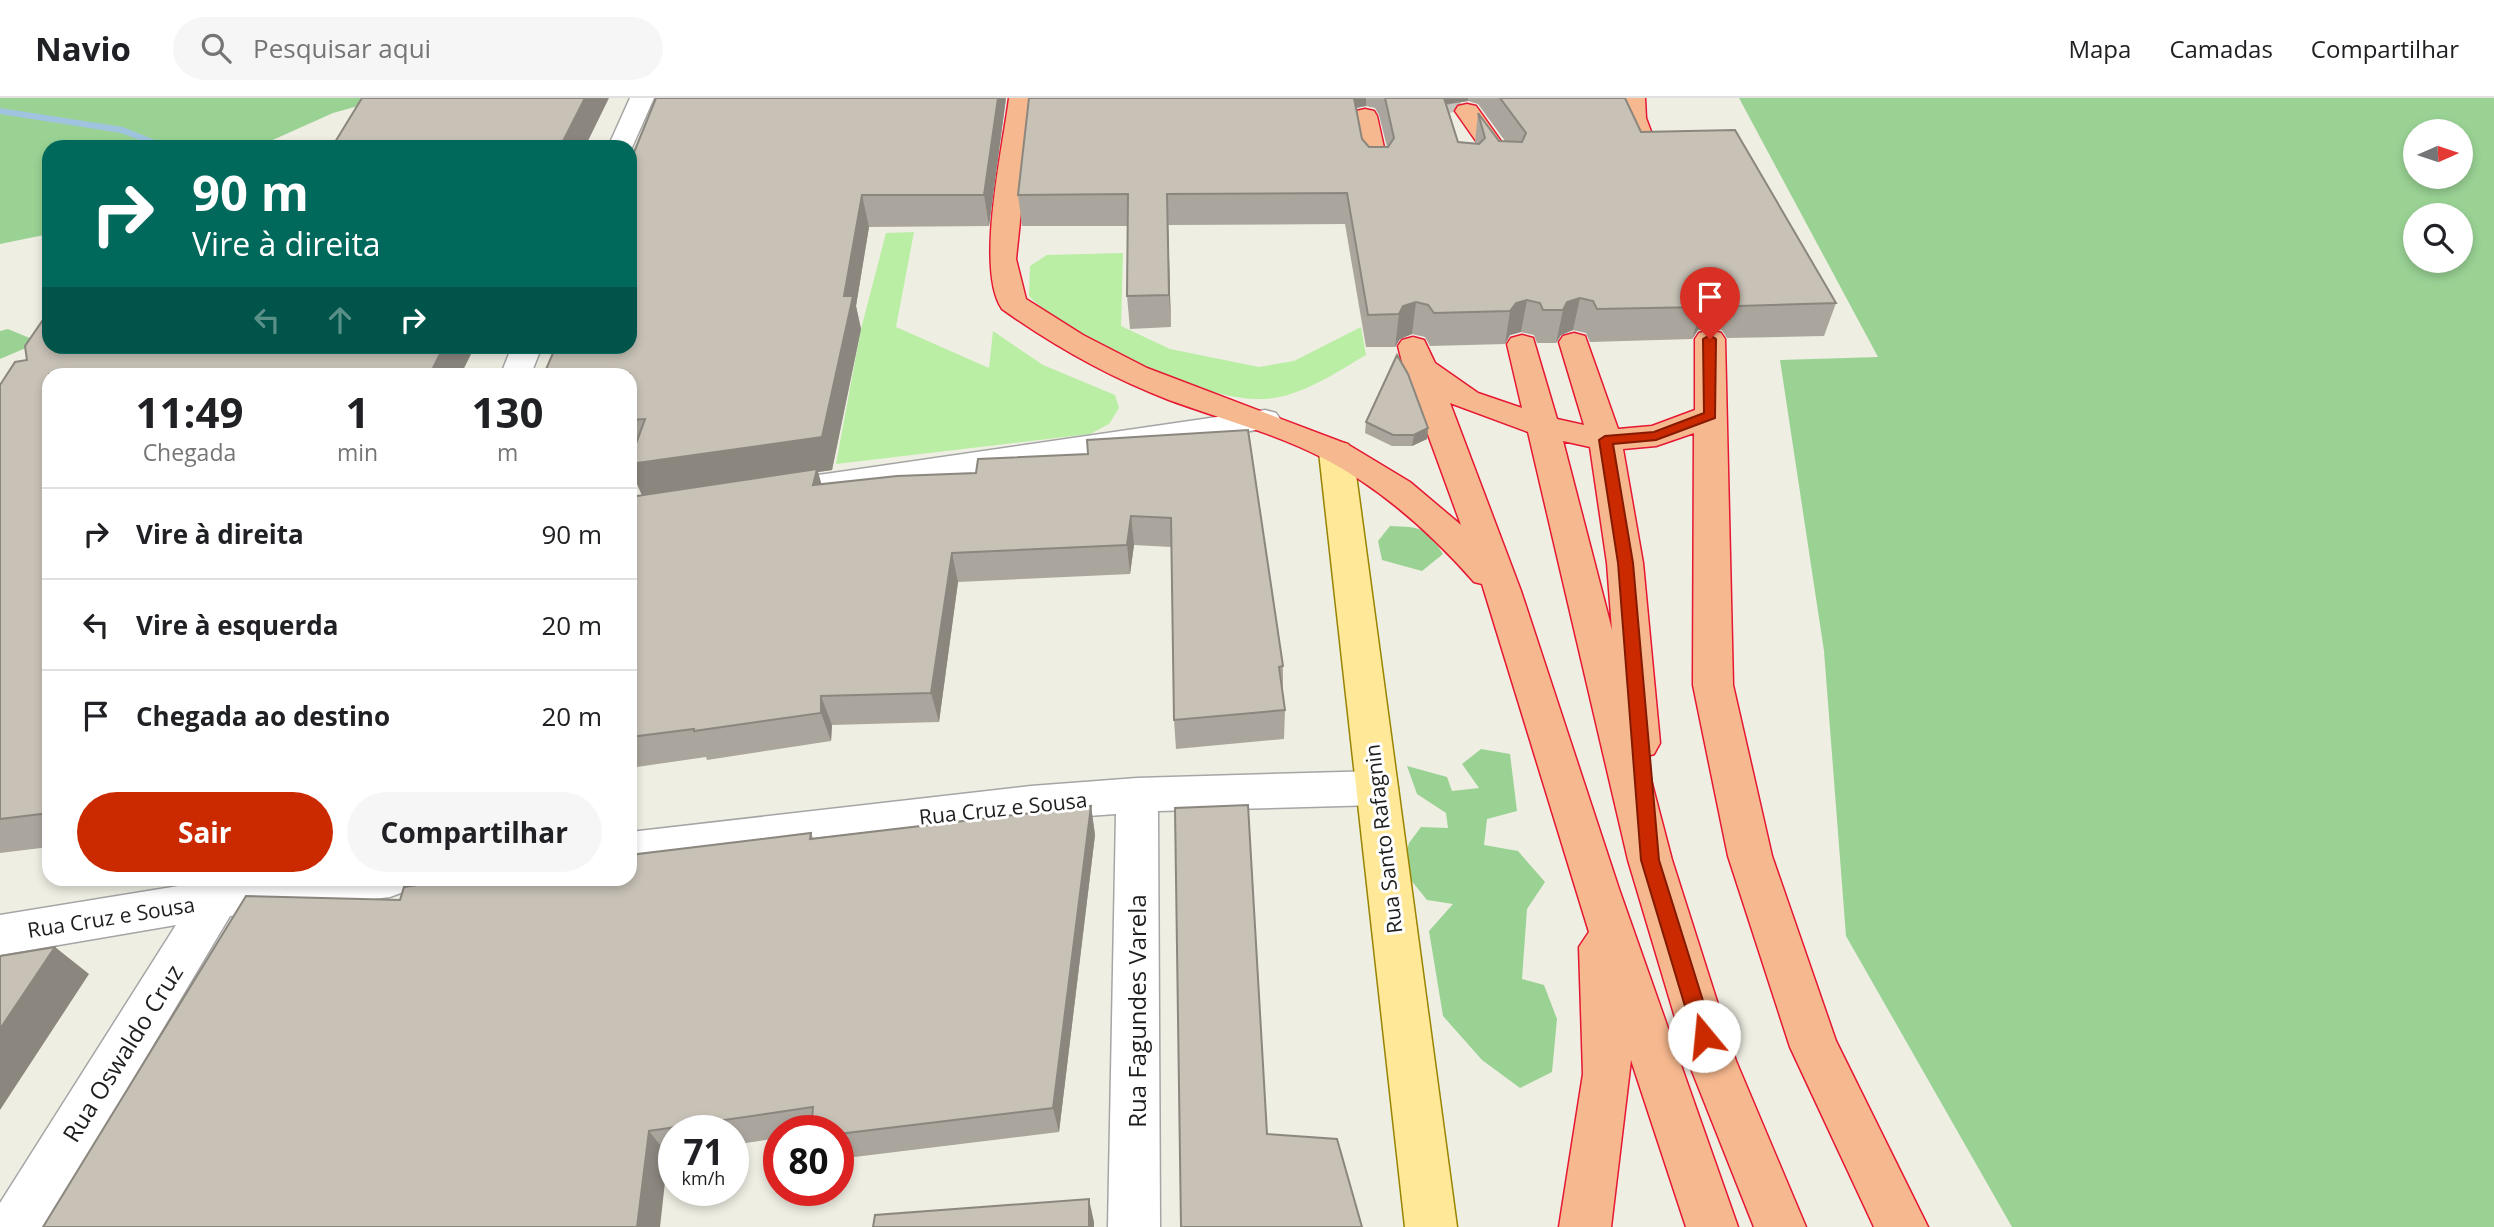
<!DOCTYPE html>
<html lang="pt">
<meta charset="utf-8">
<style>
body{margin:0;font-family:"Open Sans",sans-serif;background:#f6f6f6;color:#202124;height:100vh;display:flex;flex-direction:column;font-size:26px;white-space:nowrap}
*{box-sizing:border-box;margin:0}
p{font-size:23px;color:#757577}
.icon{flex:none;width:38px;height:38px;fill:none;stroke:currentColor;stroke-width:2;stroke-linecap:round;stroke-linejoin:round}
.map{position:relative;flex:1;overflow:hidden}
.drawer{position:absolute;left:42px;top:270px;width:595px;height:518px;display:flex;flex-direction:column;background:#fff;border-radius:21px;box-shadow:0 4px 10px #0003}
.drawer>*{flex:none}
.banner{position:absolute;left:42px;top:42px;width:595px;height:214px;border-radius:21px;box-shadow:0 4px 10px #0003;background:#00695c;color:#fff;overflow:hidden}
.needle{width:46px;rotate:87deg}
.buttons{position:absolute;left:2403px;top:21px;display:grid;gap:14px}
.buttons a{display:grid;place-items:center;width:70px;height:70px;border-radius:50%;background:#fff;box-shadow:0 4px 10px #0003;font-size:35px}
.speed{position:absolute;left:658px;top:1017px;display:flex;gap:14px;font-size:35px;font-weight:700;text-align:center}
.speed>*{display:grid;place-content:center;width:91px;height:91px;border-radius:50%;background:#fff;box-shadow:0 4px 10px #0003;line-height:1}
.speed small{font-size:18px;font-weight:400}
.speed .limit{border:10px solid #d22;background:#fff;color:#111}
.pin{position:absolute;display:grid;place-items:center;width:60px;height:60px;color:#fff;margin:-72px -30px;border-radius:50% 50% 50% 0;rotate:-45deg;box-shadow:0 0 7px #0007}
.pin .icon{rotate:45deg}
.me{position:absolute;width:77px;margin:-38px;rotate:343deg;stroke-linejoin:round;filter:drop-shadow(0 0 5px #0008)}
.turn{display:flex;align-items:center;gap:24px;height:147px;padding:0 35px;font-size:32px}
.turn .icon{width:91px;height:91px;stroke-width:2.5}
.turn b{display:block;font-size:49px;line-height:60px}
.lanes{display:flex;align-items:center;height:66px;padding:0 35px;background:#0003;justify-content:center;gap:35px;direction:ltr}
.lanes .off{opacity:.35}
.eta{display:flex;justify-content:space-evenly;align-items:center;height:119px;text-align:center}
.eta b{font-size:42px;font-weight:700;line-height:49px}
.cta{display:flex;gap:14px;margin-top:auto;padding:14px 35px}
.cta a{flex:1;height:80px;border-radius:42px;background:#cb2a00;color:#fff;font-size:28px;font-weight:700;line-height:80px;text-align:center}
.cta a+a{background:#f6f6f6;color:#202124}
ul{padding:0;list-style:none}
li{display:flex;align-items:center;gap:21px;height:91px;padding:0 35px;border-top:2px solid #e0e0e0}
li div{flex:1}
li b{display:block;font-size:26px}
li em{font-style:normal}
header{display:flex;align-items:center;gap:42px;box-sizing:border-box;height:98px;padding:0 35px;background:#fff;border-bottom:2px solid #e0e0e0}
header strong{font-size:33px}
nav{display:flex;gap:38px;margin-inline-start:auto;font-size:24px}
.search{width:490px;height:63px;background:#f6f6f6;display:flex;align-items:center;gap:18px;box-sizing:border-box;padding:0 24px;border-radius:38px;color:#757577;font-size:26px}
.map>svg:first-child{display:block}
.grass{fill:#b9eea4}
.forest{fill:#9ad294;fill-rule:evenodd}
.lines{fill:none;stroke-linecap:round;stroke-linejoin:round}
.stream{fill:#a0c4e0;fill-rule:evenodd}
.trunk-tunnel{stroke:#c5c4bc;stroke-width:27;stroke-dasharray:27 14;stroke-linecap:butt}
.minor-casing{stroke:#a5a5a5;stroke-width:3}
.primary-casing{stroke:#978400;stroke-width:3}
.trunk-casing{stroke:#e61733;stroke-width:3}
.minor{fill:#fff;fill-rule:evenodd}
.primary{fill:#ffe898;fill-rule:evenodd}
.trunk{fill:#f6b88e;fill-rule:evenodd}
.wall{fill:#aba69d;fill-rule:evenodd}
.shaded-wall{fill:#8b877f}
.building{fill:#c7c1b6;stroke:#8b877f;stroke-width:2}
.route{fill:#cb2a00;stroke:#841b00;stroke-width:2}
.labels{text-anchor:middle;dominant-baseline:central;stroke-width:6;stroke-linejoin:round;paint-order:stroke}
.street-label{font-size:21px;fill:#1e1e1e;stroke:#fff}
.near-street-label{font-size:24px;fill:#1e1e1e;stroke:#fff}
</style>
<header>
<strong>Navio</strong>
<div class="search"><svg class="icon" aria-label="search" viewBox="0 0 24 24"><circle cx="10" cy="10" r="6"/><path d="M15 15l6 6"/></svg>Pesquisar aqui</div>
<nav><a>Mapa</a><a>Camadas</a><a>Compartilhar</a></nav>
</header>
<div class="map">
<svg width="2494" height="1129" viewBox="0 0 2494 1129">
<rect width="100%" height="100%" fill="#efeee3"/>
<path class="grass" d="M914,134L896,229L989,270L993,233L1043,267L1115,297L1119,310L1109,326L1090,336L836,366L861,231L886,135Z
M1123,155L1121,228L1170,251L1259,269L1294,263L1361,229L1366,257C1335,275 1301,299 1264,301C1201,304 1073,243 1029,198L1030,168L1047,157Z"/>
<path class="forest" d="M0,0H387L333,15L257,49H49V136L0,146Z
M1739,0H2494V1129H2012L1846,838L1824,553L1780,262L1878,259ZM2415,33H2460V79H2415ZM2415,117H2460V163H2415Z
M8,231L49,248L28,249L0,261V233Z
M1390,428C1421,429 1426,429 1443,456L1422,473L1382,462L1378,443Z
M1481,651L1510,656L1517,713L1487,721L1484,747L1518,753L1545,784L1527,811L1522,881L1544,887L1557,921L1552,974L1520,990L1482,962L1443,918L1429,833L1453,806L1427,802L1402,771L1409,745L1421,729L1448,730L1446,715L1417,696L1407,668L1447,679L1452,693L1479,690L1462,666Z"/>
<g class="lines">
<path class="stream" d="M0,10L123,29L172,49H158L121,35L0,16Z"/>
<path class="trunk-tunnel" d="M1445,0L1450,15"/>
<g class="minor-casing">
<path id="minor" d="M630,0H654L630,54V49H608Z
M512,248H542L531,276H501Z
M1265,312L1276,315L1281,322L1276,329L798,402L786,399L781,391L786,383L798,380Z
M1377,673L1392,678L1398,690L1392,702L1377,707L1158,713L1160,1129H1108L1116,716L1031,722L630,770V734L1031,688L1137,680Z
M206,780H412L406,793L390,799L230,818L45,1129H0V1105L176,827L0,857V817L203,784Z"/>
</g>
<g class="primary-casing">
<path id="primary" d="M1336,343L1348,346L1353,354L1457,1129H1405L1319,354L1324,346Z"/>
</g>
<g class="trunk-casing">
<path id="trunk" d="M1009,0H1033L1016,161L1026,201L1083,237L1147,270L1347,346L1410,384L1461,427L1403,268L1398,248L1402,242L1413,239L1424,242L1435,265L1478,295L1522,310L1507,246L1511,240L1522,237L1533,240L1557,321L1584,327L1559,244L1563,238L1574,235L1585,238L1618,331L1652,328L1695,312V241L1699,235L1710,232L1721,235L1725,241L1733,587L1772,758L1836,943L1928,1129H1874L1790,949L1728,758L1693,587L1694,335L1656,348L1623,351L1643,465L1660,645L1654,656L1645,659L1672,762L1736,963L1806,1129H1754L1688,963L1628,762L1528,334L1450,305L1521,493L1619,791L1738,1129H1686L1631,962L1611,1129H1559L1583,976L1579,849L1589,834L1482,486L1474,484C1431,435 1382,391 1323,360C1274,335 1221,321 1169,302C1109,279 1054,248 1002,211C975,172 1003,49 1009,0ZM1563,343L1590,349L1607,465L1612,532Z
M1621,0H1645L1646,20L1659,55L1655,60H1637C1625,44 1622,20 1621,0Z
M1467,6L1476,8L1515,63L1519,68L1515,73H1497L1455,13L1458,8Z
M1365,11L1374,13L1377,18L1389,72L1385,78H1367L1363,72L1353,18L1356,13Z"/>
</g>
<use href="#minor" class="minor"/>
<use href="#primary" class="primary"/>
<use href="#trunk" class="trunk"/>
</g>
<path class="wall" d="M1006,0L989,128L869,129L856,208L861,231L832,372L818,374L821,387L976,375L1088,356L1248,332L1283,568V597L1285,612L1284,641L1176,651L1174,622L1171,449L1134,447L1130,476L958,484L939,624L832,627L831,643L707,662L706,659L630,670V399L642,398L630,370V362L632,355L630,356V276L556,248Z
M1029,0H1625L1641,34L1836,205L1824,238L1727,240L1722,232L1709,229L1698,232L1692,241L1590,244L1586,235L1573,232L1561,237L1556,245H1537L1534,237L1521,234L1510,237L1505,246L1430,248L1425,239L1412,236L1400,241L1395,249H1366L1345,126L1168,127L1171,229L1130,231L1127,198L1128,128H1022L1018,97ZM1468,3L1478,6L1505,43H1499L1478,15L1475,45L1458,44L1446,7ZM1366,8L1375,10L1379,17L1387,49H1369L1362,41L1356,10Z
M49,248H475L461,276H49V749L0,755V287L27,262Z
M1366,324L1428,330L1427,341L1412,348H1392L1365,335Z
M1091,708L1095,737L1059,1034L838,1061V1032H779V1040L733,1047V1032H674V1056L668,1057L400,802L811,735L813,740Z"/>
<path class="shaded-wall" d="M585,0H609L585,49H560Z
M998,0H1006L989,128L984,97Z
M1352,0H1366V8L1355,10Z
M1437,0H1468V3L1441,7Z
M1167,96L1168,127L1171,229L1169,197Z
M862,97L869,129L856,208L861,231L832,372L818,374L826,401L643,399L630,370V366Z
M1719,197L1709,229L1698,232L1692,241L1702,209L1708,200Z
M1580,200L1573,232L1561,237L1556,245L1563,212L1567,204Z
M1527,202L1521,234L1510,237L1505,246L1510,213L1516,205Z
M1416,204L1412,236L1400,241L1395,249L1399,216L1403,208Z
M444,248H475L461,276H430Z
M1428,330L1427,341L1412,348L1414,337Z
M1131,418L1134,447L1130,476L1127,447Z
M952,455L958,484L939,624L931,595Z
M821,598L832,627L831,643L821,615Z
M1091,708L1095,737L1059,1034L1053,1010Z
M55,849L89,876L0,1012V931Z
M649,1033L668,1057L660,1129H637Z
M1089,1101L1094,1124V1129H1089Z"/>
<path class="building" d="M362,0H585L560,49H332Z
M656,0H998L984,97H862L844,198H853L822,339L630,366V362L645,321L630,322V276H544L556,248H630V64Z
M1029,0H1354L1362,41L1369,49H1388L1394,40L1385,0H1444L1458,44L1479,46L1485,40L1478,15L1499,43L1522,44L1526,35L1500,0H1625L1641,34L1735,32L1836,205L1738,208L1732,200L1719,197L1708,200L1702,209L1597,211L1593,203L1580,200L1567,204L1563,212H1543L1540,205L1527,202L1516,205L1510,213L1434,215L1428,207L1416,204L1403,208L1399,216L1368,217L1347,95L1167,96L1169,197L1127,198L1128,96L1018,97Z
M49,213V248H444L430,276H49V715L0,721V287L15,264L27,262L25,248Z
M1397,257L1408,276L1428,330L1414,337H1393L1366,324Z
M1248,332L1283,568L1279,569L1285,612L1174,622L1171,420L1131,418L1127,447L952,455L931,595L821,598V615L694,633V631L630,639V399L817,371L813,387L897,378L976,375L978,361L1088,356L1087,342Z
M1248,707L1267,1036L1337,1041L1362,1129H1181L1175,710Z
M1091,708L1053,1010L838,1036V1032H811L813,1009L649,1033L637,1129H43L246,798L400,802L404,789L464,780H630V757L811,735L810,741Z
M55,849L0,931V858Z
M1089,1101V1129H873L875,1117Z"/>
<path class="route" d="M1710,237L1716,241L1715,320L1656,342L1613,346L1633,465L1659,762L1714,938L1711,945L1704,947L1697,945L1694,938L1641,762L1618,465L1599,342L1605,338L1654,334L1704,315L1703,241Z"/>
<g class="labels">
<g class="street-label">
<text transform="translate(1003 710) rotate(-6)">Rua Cruz e Sousa</text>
<text transform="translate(1383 741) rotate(-97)">Rua Santo Rafagnin</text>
<text transform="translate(111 819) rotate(-9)">Rua Cruz e Sousa</text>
</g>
<g class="near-street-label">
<text transform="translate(1136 913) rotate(-90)">Rua Fagundes Varela</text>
<text transform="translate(122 955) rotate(-58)">Rua Oswaldo Cruz</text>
</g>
</g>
</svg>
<div class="buttons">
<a><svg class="needle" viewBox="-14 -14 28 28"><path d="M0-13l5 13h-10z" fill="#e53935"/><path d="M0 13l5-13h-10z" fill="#757577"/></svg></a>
<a><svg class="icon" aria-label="search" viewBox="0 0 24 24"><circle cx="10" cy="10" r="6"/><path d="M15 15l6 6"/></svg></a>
</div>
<div class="speed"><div>71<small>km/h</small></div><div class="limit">80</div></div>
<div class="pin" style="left:1710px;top:241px;background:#d93025"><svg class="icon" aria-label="arrive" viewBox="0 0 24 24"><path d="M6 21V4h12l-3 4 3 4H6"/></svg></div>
<svg class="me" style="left:1704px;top:938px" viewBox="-20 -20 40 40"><circle r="19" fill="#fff"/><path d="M0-13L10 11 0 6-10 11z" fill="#cb2a00"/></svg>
<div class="banner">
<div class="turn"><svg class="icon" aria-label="right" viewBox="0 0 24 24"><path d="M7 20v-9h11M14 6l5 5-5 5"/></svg><div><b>90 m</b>Vire à direita</div></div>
<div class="lanes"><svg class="icon off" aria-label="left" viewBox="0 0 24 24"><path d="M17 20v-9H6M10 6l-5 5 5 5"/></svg><svg class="icon off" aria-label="ahead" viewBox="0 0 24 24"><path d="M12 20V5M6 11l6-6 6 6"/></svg><svg class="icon" aria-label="right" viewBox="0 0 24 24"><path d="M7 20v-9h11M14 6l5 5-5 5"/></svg></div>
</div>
<section class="drawer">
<div class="eta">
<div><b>11:49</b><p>Chegada</p></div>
<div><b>1</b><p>min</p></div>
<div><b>130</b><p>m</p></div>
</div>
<ul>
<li><svg class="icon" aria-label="right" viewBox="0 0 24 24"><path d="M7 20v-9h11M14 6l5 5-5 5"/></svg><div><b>Vire à direita</b></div><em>90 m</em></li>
<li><svg class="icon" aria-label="left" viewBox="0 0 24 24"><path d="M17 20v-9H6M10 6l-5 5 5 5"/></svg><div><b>Vire à esquerda</b></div><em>20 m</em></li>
<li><svg class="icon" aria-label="arrive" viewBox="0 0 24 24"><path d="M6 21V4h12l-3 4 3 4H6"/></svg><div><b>Chegada ao destino</b></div><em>20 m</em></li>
</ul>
<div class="cta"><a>Sair</a><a>Compartilhar</a></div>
</section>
</div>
